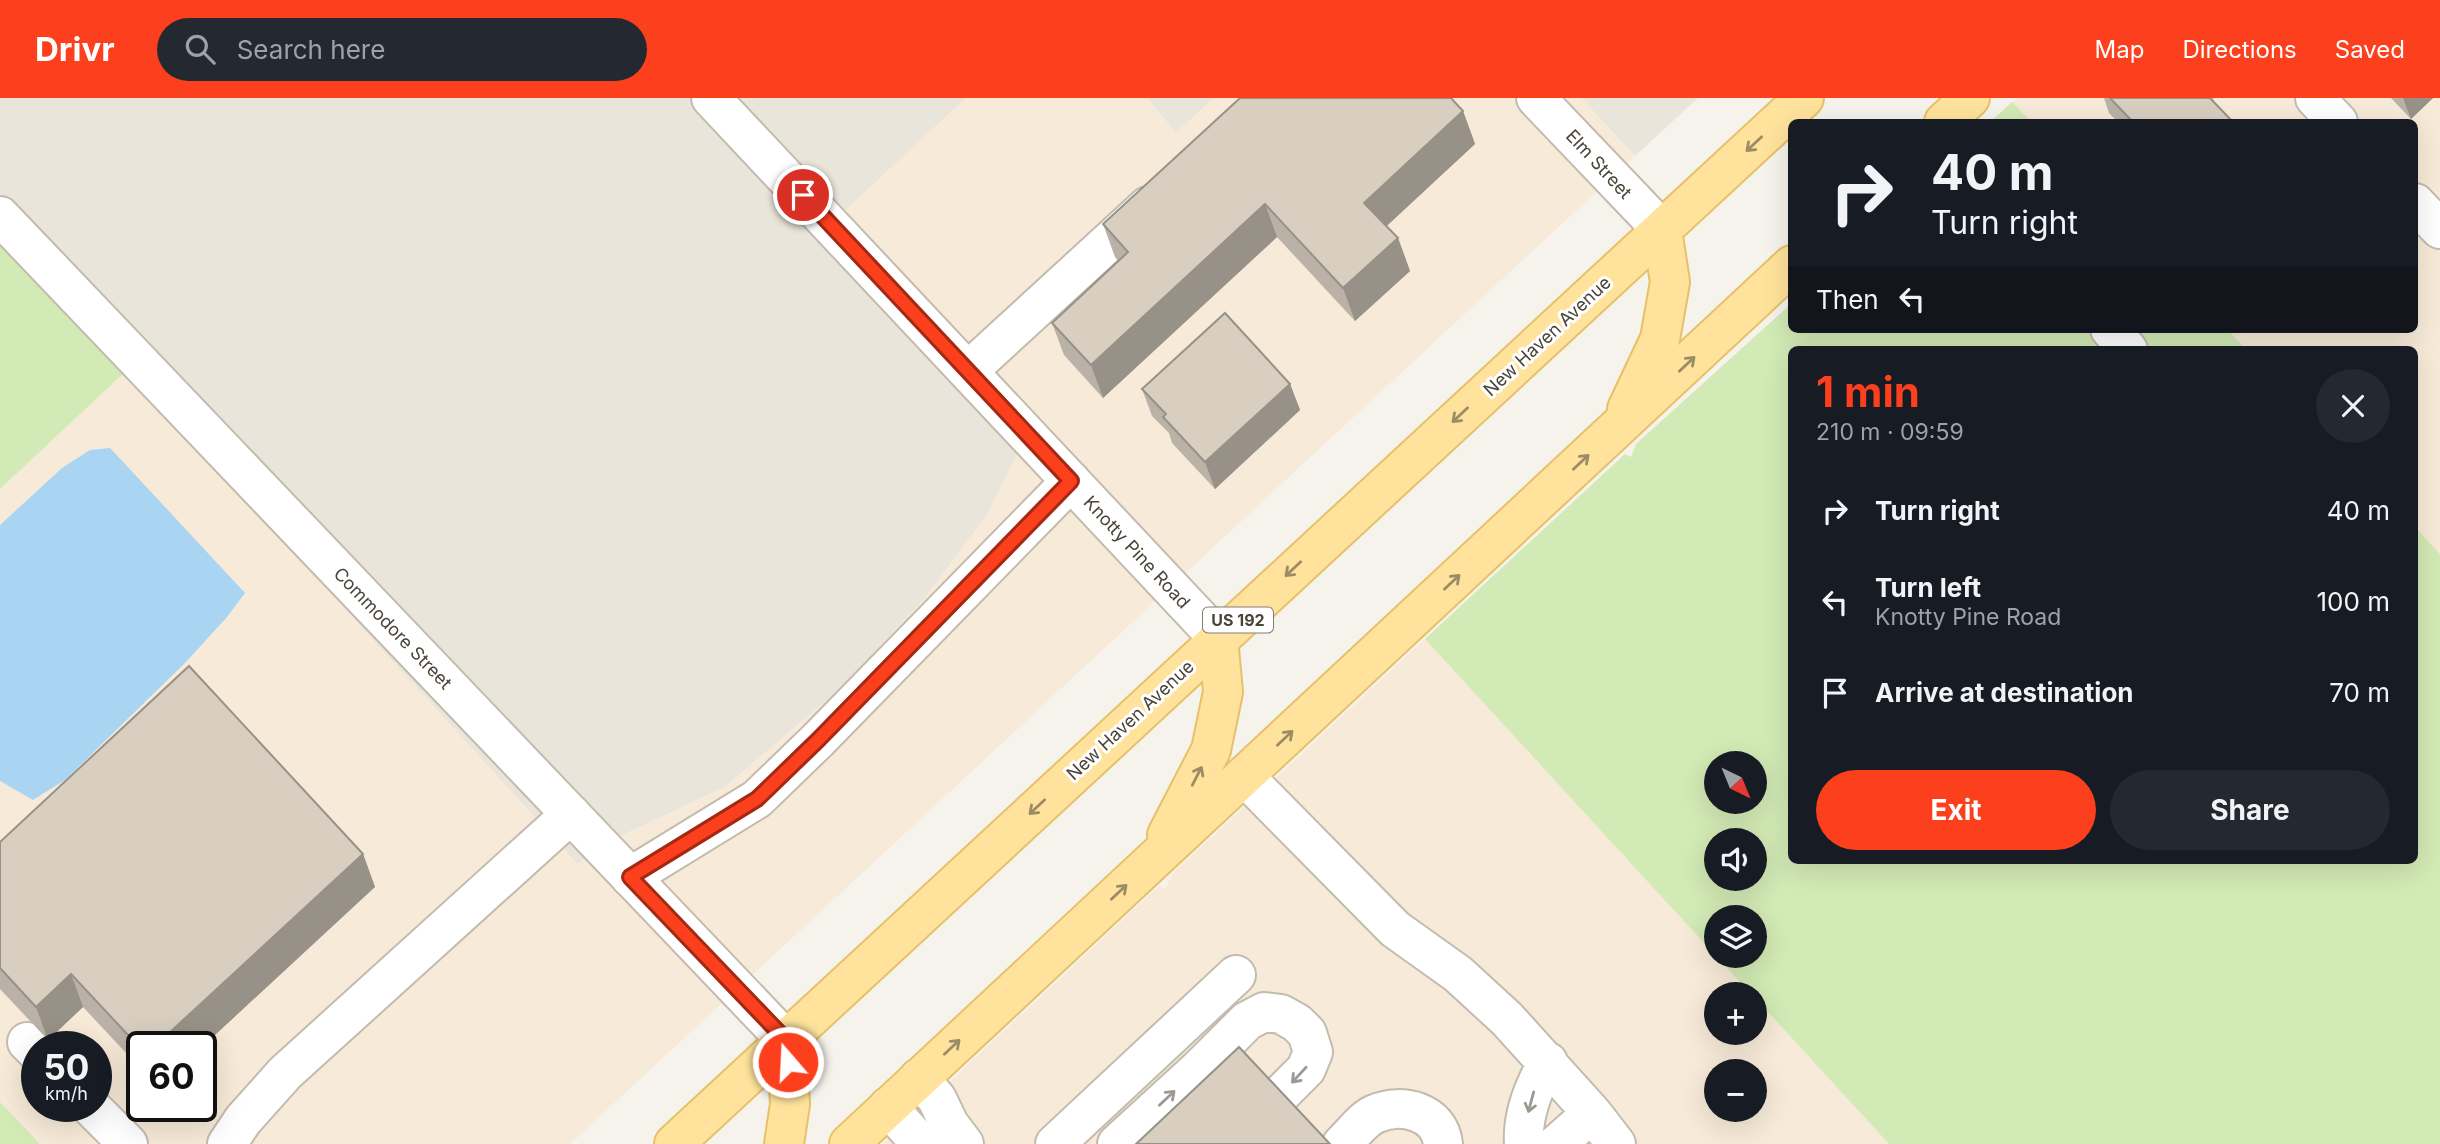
<!DOCTYPE html>
<meta charset="utf-8">
<style>
body{margin:0;font-family:Inter,sans-serif;background:#242831;color:#f1f3f6;height:100vh;display:flex;flex-direction:column;font-size:26px;white-space:nowrap}
*{box-sizing:border-box;margin:0}
p{font-size:23px;color:#9ea1a6}
.icon{flex:none;width:38px;height:38px;fill:none;stroke:currentColor;stroke-width:2;stroke-linecap:round;stroke-linejoin:round}
.map{position:relative;flex:1;overflow:hidden}
.panel{position:absolute;left:1788px;top:248px;width:630px;height:518px;display:flex;flex-direction:column;background:#171b24;border-radius:10px;box-shadow:0 7px 28px #0002}
.panel>*{flex:none}
.hud{position:absolute;left:1788px;top:21px;width:630px;height:214px;border-radius:10px;box-shadow:0 7px 28px #0002;background:#171b24;color:#f1f3f6;overflow:hidden}
.needle{width:46px;rotate:137deg}
.buttons{position:absolute;left:1704px;top:653px;display:grid;gap:14px}
.buttons a{display:grid;place-items:center;width:63px;height:63px;border-radius:50%;background:#171b24;box-shadow:0 7px 28px #0002;font-size:35px}
.speed{position:absolute;left:21px;top:933px;display:flex;gap:14px;font-size:35px;font-weight:700;text-align:center}
.speed>*{display:grid;place-content:center;width:91px;height:91px;border-radius:50%;background:#171b24;box-shadow:0 7px 28px #0002;line-height:1}
.speed small{font-size:18px;font-weight:400}
.speed .limit{border:4px solid #111;border-radius:10px;background:#fff;color:#111}
.pin{position:absolute;display:grid;place-items:center;width:60px;height:60px;color:#fff;margin:-30px;border:4px solid #fff;border-radius:50%;box-shadow:0 2px 7px #0007}
.me{position:absolute;width:77px;margin:-38px;rotate:341deg;stroke-linejoin:round;filter:drop-shadow(0 0 5px #0008)}
.turn{display:flex;align-items:center;gap:24px;height:147px;padding:0 28px;font-size:32px}
.turn .icon{width:91px;height:91px;stroke-width:2.5}
.turn b{display:block;font-size:49px;line-height:60px}
.then{display:flex;align-items:center;height:66px;padding:0 28px;background:#0003;gap:14px;font-size:26px}
.round{display:grid;place-items:center;flex:none;width:74px;height:74px;border-radius:37px;background:#242831}
.head{display:flex;align-items:center;justify-content:space-between;height:119px;padding:0 28px}
h1{font-size:42px;font-weight:700;line-height:52px;color:#fc3f1d}
.action{display:flex;gap:14px;margin-top:auto;padding:14px 28px}
.action a{flex:1;height:80px;border-radius:42px;background:#fc3f1d;color:#fff;font-size:28px;font-weight:700;line-height:80px;text-align:center}
.action a+a{background:#242831;color:#f1f3f6}
ul{padding:0;list-style:none}
li{display:flex;align-items:center;gap:21px;height:91px;padding:0 28px}
li div{flex:1}
li b{display:block;font-size:26px}
li em{font-style:normal}
header{display:flex;align-items:center;gap:42px;box-sizing:border-box;height:98px;padding:0 35px;background:#fc3f1d;color:#fff}
header strong{font-size:33px}
nav{display:flex;gap:38px;margin-inline-start:auto;font-size:24px}
.search{width:490px;height:63px;background:#242831;display:flex;align-items:center;gap:18px;box-sizing:border-box;padding:0 24px;border-radius:38px;color:#9ea1a6;font-size:26px}
.map>svg:first-child{display:block}
.residential{fill:#eae5da}
.commercial{fill:#f7ead8;fill-rule:evenodd}
.green{fill:#d2eab5;fill-rule:evenodd}
.water{fill:#a9d4f2}
.lines{fill:none;stroke-linecap:round;stroke-linejoin:round}
.minor-casing{stroke:#c2bbae;stroke-width:42}
.major-casing{stroke:#e6c16a;stroke-width:42}
.minor{stroke:#fff;stroke-width:38}
.major{stroke:#ffe39c;stroke-width:38}
.wall{fill:#bab2a6}
.shaded-wall{fill:#979187}
.building{fill:#d8cfc1;stroke:#979187;stroke-width:2}
.oneway{stroke:#9c8c66}
.oneway2{stroke:#9c9892}
.route-casing{stroke:#a42913;stroke-width:18}
.route{stroke:#fc3f1d;stroke-width:12}
.labels{text-anchor:middle;dominant-baseline:central;stroke-width:6;stroke-linejoin:round;paint-order:stroke}
.shield{fill:#fff;stroke:#817c74;stroke-width:2}
.shield-label{font-size:16px;font-weight:bold;fill:#4b4439}
.street-label{font-size:18px;fill:#4b4439;stroke:#fff}
</style>
<header>
<strong>Drivr</strong>
<div class="search"><svg class="icon" aria-label="search" viewBox="0 0 24 24"><circle cx="10" cy="10" r="6"/><path d="M15 15l6 6"/></svg>Search here</div>
<nav><a>Map</a><a>Directions</a><a>Saved</a></nav>
</header>
<div class="map">
<svg width="2440" height="1046" viewBox="0 0 2440 1046">
<rect width="100%" height="100%" fill="#f6f3ec"/>
<path class="residential" d="M0,0H966L821,135L1021,350L988,415L925,500L843,588L725,689L614,741L577,766L0,132Z
M1147,0H1214L1176,35Z
M1581,0H1698L1635,58Z"/>
<path class="commercial" d="M966,0H1147L1176,35L1214,0H1581L1635,58L570,1046H40L0,1004V683L33,702L65,682L185,565L227,519L90,352L62,370L0,427V391L127,272L577,766L614,741L725,689L843,588L925,500L988,415L1020,350L821,135ZM37,948H96V1008H37ZM142,948H201V1008H142Z
M2017,0H2440V456L2415,429V252H2247L2227,231H2415V24H2032L2012,4Z
M1425,541L1752,896H1717V934H1755V900L1889,1046H883L1159,788L1165,791L1173,775ZM1717,973H1755V1012H1717Z"/>
<path class="green" d="M2012,4L2032,24H1990Z
M0,132L127,272L0,391Z
M1792,205V231H2227L2247,252H1792V763H2415V429L2440,456V1046H1889L1755,900V896H1751L1425,541L1625,356L1631,359L1636,346ZM1717,665H1755V704H1717ZM1717,742H1755V780H1717ZM1717,819H1755V858H1717Z
M0,1004L40,1046H0Z"/>
<path class="water" d="M110,350L245,495L227,519L185,565L65,682L33,702L0,683V427L62,370L90,352Z"/>
<g class="lines">
<g class="minor-casing">
<path id="minor" d="M711,0L1218,540
M1536,0L1662,132
M2315,0L2338,24
M2415,105L2440,131
M0,118L787,943
M2110,231L2128,252
M968,273L1148,108
M1244,678L1395,831L1458,876L1507,921L1592,1015L1616,1046
M630,779L757,701L818,642L1071,383
M27,944L37,954
M919,980L937,1001L949,1026L964,1046
M90,1008L128,1046
M888,1009L921,1046
M227,1046L243,1022L285,975L571,716
M1055,1046L1236,877
M1117,1046L1200,970L1247,923L1264,914L1281,916L1297,925L1307,935L1313,954L1306,971L1272,1005
M1342,1046C1352,1037 1363,1021 1375,1016C1402,1004 1440,1014 1443,1046
M1524,1046C1522,1018 1534,988 1548,964
M1557,1046L1592,1015"/>
</g>
<g class="major-casing">
<path id="major" d="M1944,24L1970,0
M1627,311L1660,241L1670,184L1662,132
M1167,737L1211,652L1223,594L1218,540
M674,1046L1804,0
M784,1046L790,1006L787,943
M849,1046L1792,167"/>
</g>
<use href="#minor" class="minor"/>
<use href="#major" class="major"/>
</g>
<path class="wall" d="M2104,0H2213L2214,4L2233,24H2118L2109,15Z
M2391,0H2433L2411,21Z
M1463,13L1475,46L1386,128L1398,140L1410,173L1355,223L1277,139L1103,300L1064,257L1052,225L1118,163L1115,159L1103,126Z
M1290,286L1300,312L1215,391L1172,345L1169,335L1152,318L1142,291Z
M0,744L363,756L375,789L142,948V972L83,909L48,942L0,891Z"/>
<path class="shaded-wall" d="M2403,0H2433L2411,21Z
M1463,13L1475,46L1376,138L1364,105Z
M1265,106L1277,139L1103,300L1091,267Z
M1398,140L1410,173L1355,223L1343,190Z
M1290,286L1300,312L1215,391L1205,364Z
M363,756L375,789L201,950V948H155Z
M71,876L83,909L48,942L36,909Z"/>
<path class="building" d="M1240,0H1451L1463,13L1364,105L1398,140L1343,190L1265,106L1091,267L1052,225L1128,154L1103,126Z
M2110,0H2210L2233,24H2133Z
M1225,215L1290,286L1205,364L1163,319L1166,316L1142,291Z
M189,568L363,756L155,948H142V952L71,876L36,909L0,870V744Z
M1239,949L1330,1046H1136Z"/>
<defs><path id="oneway-shaft" d="M-6 0H5M1.5-3L5.5 0L1.5 3" fill="none" stroke-width="1.6" stroke-linecap="round" stroke-linejoin="round" transform="scale(1.75)"/></defs>
<g class="oneway">
<use href="#oneway-shaft" transform="translate(1754 46) rotate(137)"/>
<use href="#oneway-shaft" transform="translate(1687 266) rotate(-43)"/>
<use href="#oneway-shaft" transform="translate(1460 317) rotate(137)"/>
<use href="#oneway-shaft" transform="translate(1581 364) rotate(-43)"/>
<use href="#oneway-shaft" transform="translate(1293 471) rotate(137)"/>
<use href="#oneway-shaft" transform="translate(1452 484) rotate(-43)"/>
<use href="#oneway-shaft" transform="translate(1285 640) rotate(-43)"/>
<use href="#oneway-shaft" transform="translate(1197 678) rotate(-63)"/>
<use href="#oneway-shaft" transform="translate(1037 709) rotate(137)"/>
<use href="#oneway-shaft" transform="translate(1119 794) rotate(-43)"/>
<use href="#oneway-shaft" transform="translate(952 949) rotate(-43)"/>
</g>
<g class="oneway2">
<use href="#oneway-shaft" transform="translate(1299 977) rotate(133)"/>
<use href="#oneway-shaft" transform="translate(1167 1000) rotate(-43)"/>
<use href="#oneway-shaft" transform="translate(1531 1004) rotate(105)"/>
</g>
<g class="lines">
<g class="route-casing">
<path id="route" d="M788,964L787,943L630,779L757,701L818,642L1071,383L803,97"/>
</g>
<use href="#route" class="route"/>
</g>
<g class="labels">
<rect class="shield" x="1203" y="509.5" width="70" height="25" rx="5"/>
<g class="shield-label">
<text x="1238" y="522">US 192</text>
</g>
<g class="street-label">
<text transform="translate(1599 66) rotate(47)">Elm Street</text>
<text transform="translate(1547 238) rotate(-43)">New Haven Avenue</text>
<text transform="translate(1137 454) rotate(47)">Knotty Pine Road</text>
<text transform="translate(393 530) rotate(46)">Commodore Street</text>
<text transform="translate(1130 622) rotate(-43)">New Haven Avenue</text>
</g>
</g>
</svg>
<div class="buttons">
<a><svg class="needle" viewBox="-14 -14 28 28"><path d="M0-13l5 13h-10z" fill="#e53935"/><path d="M0 13l5-13h-10z" fill="#9ea1a6"/></svg></a>
<a><svg class="icon" aria-label="sound" viewBox="0 0 24 24"><path d="M4 9h4l5-4v14l-5-4H4zM17 9q2 3 0 6"/></svg></a>
<a><svg class="icon" aria-label="layers" viewBox="0 0 24 24"><path d="M12 4l9 5-9 5-9-5zM3 14l9 5 9-5"/></svg></a>
<a>+</a>
<a>−</a>
</div>
<div class="speed"><div>50<small>km/h</small></div><div class="limit">60</div></div>
<div class="pin" style="left:803px;top:97px;background:#d93025"><svg class="icon" aria-label="arrive" viewBox="0 0 24 24"><path d="M6 21V4h12l-3 4 3 4H6"/></svg></div>
<svg class="me" style="left:788px;top:964px" viewBox="-20 -20 40 40"><circle r="17" fill="#fc3f1d" stroke="#fff" stroke-width="3"/><path d="M0-11L8 9 0 5-8 9z" fill="#fff"/></svg>
<div class="hud">
<div class="turn"><svg class="icon" aria-label="right" viewBox="0 0 24 24"><path d="M7 20v-9h11M14 6l5 5-5 5"/></svg><div><b>40 m</b>Turn right</div></div>
<div class="then">Then<svg class="icon" aria-label="left" viewBox="0 0 24 24"><path d="M17 20v-9H6M10 6l-5 5 5 5"/></svg></div>
</div>
<section class="panel">
<div class="head"><div><h1>1 min</h1><p>210 m · 09:59</p></div><a class="round"><svg class="icon" aria-label="close" viewBox="0 0 24 24"><path d="M6 6l12 12M18 6L6 18"/></svg></a></div>
<ul>
<li><svg class="icon" aria-label="right" viewBox="0 0 24 24"><path d="M7 20v-9h11M14 6l5 5-5 5"/></svg><div><b>Turn right</b></div><em>40 m</em></li>
<li><svg class="icon" aria-label="left" viewBox="0 0 24 24"><path d="M17 20v-9H6M10 6l-5 5 5 5"/></svg><div><b>Turn left</b><p>Knotty Pine Road</p></div><em>100 m</em></li>
<li><svg class="icon" aria-label="arrive" viewBox="0 0 24 24"><path d="M6 21V4h12l-3 4 3 4H6"/></svg><div><b>Arrive at destination</b></div><em>70 m</em></li>
</ul>
<div class="action"><a>Exit</a><a>Share</a></div>
</section>
</div>
